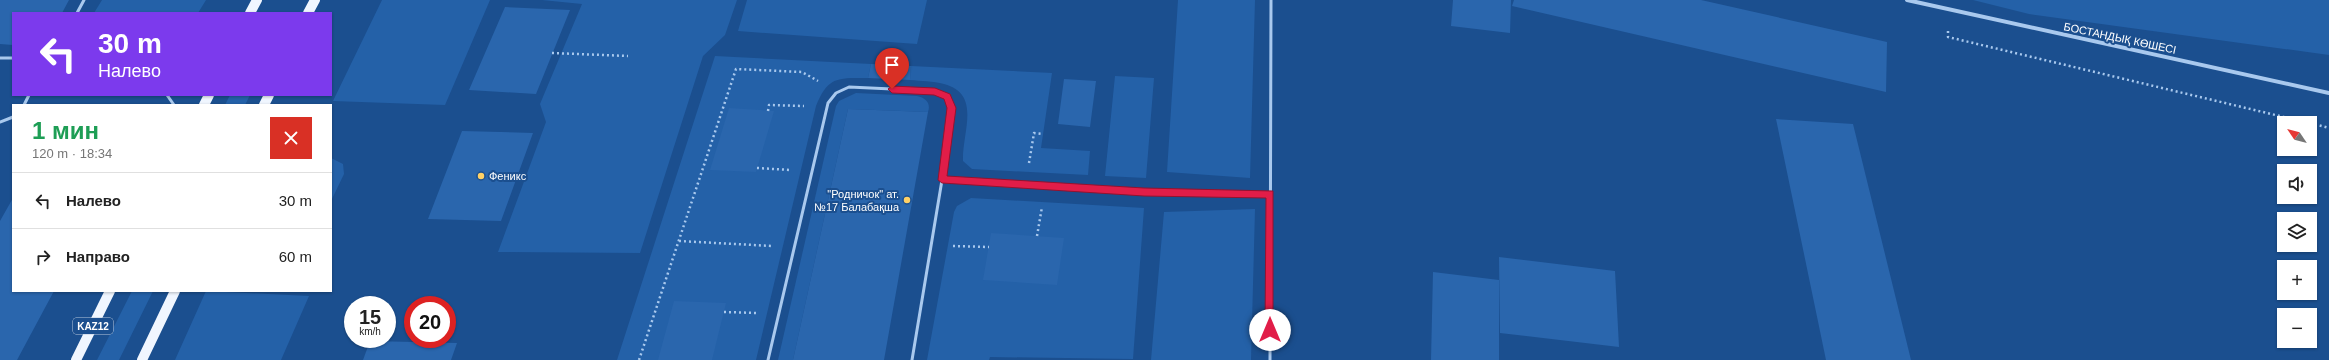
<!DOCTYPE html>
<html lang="ru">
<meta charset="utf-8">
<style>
body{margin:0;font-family:Arial,sans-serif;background:#f2f2f2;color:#222;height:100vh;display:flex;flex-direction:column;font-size:15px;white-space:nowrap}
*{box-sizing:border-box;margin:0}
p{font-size:13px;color:#767676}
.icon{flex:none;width:22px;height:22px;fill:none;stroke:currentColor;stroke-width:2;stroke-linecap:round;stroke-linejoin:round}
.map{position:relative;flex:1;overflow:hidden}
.drawer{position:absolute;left:12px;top:104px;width:320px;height:188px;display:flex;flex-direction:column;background:#fff;border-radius:0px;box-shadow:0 1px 3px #0004}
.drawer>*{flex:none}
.top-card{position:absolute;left:12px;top:12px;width:320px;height:84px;border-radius:0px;box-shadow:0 1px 3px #0004;background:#7c3aed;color:#fff;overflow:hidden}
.needle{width:26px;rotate:305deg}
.tools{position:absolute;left:2277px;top:116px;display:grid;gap:8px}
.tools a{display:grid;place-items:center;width:40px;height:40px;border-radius:0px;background:#fff;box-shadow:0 1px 3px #0004;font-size:20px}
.speed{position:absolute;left:344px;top:296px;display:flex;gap:8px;font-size:20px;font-weight:700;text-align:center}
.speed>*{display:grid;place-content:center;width:52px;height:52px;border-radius:50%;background:#fff;box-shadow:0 1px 3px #0004;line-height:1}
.speed small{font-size:10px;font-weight:400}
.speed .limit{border:6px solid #d22;background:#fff;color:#111}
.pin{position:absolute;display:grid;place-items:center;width:34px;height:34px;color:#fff;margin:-41px -17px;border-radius:50% 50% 50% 0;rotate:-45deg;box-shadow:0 0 4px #0007}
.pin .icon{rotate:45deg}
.me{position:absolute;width:44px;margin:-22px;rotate:0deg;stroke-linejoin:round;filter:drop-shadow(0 0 3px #0008)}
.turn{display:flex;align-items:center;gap:14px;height:84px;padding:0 20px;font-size:18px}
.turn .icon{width:52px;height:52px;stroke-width:2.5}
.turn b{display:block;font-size:28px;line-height:34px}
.round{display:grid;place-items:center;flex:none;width:42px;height:42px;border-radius:0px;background:#f2f2f2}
.overview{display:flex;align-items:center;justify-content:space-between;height:68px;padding:0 20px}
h1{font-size:24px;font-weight:800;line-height:30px;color:#1e9e55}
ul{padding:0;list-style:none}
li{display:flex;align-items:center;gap:12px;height:56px;padding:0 20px;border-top:1px solid #e0e0e0}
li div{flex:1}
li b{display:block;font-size:15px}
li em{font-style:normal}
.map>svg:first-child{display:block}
.green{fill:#2461a8}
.building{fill:#2a66ad}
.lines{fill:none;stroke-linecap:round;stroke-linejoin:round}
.path{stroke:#a9c9ee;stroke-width:2.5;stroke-dasharray:2 3;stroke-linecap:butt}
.lane{stroke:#a9c9ee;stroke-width:3}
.street{stroke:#a9c9ee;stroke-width:4}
.primary{stroke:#f0f6ff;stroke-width:10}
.route{fill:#e11d48;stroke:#92132f}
.poi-dot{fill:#ffd166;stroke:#1b4f8f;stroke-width:1.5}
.labels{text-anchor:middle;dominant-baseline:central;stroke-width:4;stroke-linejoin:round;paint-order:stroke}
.shield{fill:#1b4f8f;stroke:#bbcadd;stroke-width:1}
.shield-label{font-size:10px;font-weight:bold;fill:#fff}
.street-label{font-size:11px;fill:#fff;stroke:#1b4f8f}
.poi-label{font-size:11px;fill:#fff;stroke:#1b4f8f;text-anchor:start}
</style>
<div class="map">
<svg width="2329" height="360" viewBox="0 0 2329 360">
<rect width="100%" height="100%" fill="#1b4f8f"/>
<path class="green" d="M102,0H206L198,13H94Z
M382,0H490L445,105L333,101Z
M542,0H737L725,35L703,56L640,253L498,252L546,122L540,104L582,4Z
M747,0H927L917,44L738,31Z
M1178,0H1255L1250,178L1167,172Z
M1973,0H2329V55L2029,14Z
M715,56L871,64L868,78C838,78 828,76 816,106L756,360H617Z
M911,66L1052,73L1041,148L1090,151L1088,175L972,169L963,161C962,132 982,94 944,84C933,81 921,81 910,80Z
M1115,76L1154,78L1146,178L1105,176Z
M856,93L917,96C926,98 931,103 928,112L848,109L793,360H778L836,106L839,101Z
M230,95H250L245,105H225Z
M331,158L343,164L344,174L331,201Z
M971,198L1144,208L1133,359L990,357L989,360H927L954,212L957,206Z
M1255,209L1251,360H1151L1164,212Z
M132,291H153L119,360H97Z
M206,291H207L309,296L281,360H175Z"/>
<path class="building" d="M0,0H69L62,13H13V45L0,44Z
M1453,0H1511L1510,33L1451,26Z
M1514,0H1701L1887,42L1886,92L1512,6Z
M505,7L570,10L536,94L469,90Z
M871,64L911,66L910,80L868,78Z
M1064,79L1096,81L1090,127L1058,124Z
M729,108L774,111L756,172L710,170Z
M848,109L928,112L884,360H793Z
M1776,119L1853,124L1911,360H1826Z
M462,131L533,133L501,221L428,219Z
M13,198V291H54L17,360H0V221Z
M991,233L1064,238L1057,285L983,280Z
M1499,257L1615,271L1619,347L1500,333Z
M1433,272L1499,280V360H1431Z
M674,301L726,303L712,360H658Z
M370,341L457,343L451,360H363Z"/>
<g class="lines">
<path class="path" d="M1948,31V37L2309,123
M552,53L628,56
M768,111L769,105L804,106
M2310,123L2329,128
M1029,163L1034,133L1043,134
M757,168L791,170
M1037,236L1042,207
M679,241L772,246
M953,246L989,247
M724,312L758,313
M639,360L736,69L802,72L818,81"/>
<path class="lane" d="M77,13L84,0
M0,58H13
M167,95L174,105
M24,105L29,95
M0,122L13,117
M768,360L828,103L836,93L849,87L935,91L947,97L952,108L942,180
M912,360L942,180L1144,192L1270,194
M1270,360L1271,0"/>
<path class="street" d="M1907,0L2329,93"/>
<path class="primary" d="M250,13L257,0
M308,13L315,0
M204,105L209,95
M264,105L269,95
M76,360L110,291
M142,360L175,291"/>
</g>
<path class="route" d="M892,86L935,88L950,94L956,108L947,176L1144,188L1273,191V333L1270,334L1265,330L1266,198L1144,196L942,183L938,180L947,108L944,99L934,95L892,93L888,89Z"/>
<g class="poi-dot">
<circle cx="481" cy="176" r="4"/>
<circle cx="907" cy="200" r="4"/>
</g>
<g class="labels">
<rect class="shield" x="73" y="318" width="40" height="16" rx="3"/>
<g class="shield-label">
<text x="93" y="326">KAZ12</text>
</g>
<g class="street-label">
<text transform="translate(2120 38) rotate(12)">БОСТАНДЫҚ КӨШЕСІ</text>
</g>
<g class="poi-label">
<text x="489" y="176">Феникс</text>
<text x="899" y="194" text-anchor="end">"Родничок" ат.<tspan x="899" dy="13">№17 Балабақша</tspan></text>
</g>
</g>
</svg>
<div class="tools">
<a><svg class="needle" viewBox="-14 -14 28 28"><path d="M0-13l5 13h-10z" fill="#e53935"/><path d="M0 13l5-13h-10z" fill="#767676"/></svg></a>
<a><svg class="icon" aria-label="sound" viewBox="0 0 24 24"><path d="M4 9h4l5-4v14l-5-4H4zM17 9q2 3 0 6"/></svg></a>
<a><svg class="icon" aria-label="layers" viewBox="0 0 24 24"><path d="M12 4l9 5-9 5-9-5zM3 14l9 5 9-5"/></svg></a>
<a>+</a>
<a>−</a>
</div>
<div class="speed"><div>15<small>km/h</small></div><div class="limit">20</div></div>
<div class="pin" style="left:892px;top:89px;background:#d93025"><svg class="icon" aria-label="arrive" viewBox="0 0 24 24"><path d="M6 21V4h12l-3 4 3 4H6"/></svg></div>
<svg class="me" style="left:1270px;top:330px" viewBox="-20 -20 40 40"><circle r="19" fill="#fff"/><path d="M0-13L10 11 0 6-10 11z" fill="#e11d48"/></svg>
<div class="top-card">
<div class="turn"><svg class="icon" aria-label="left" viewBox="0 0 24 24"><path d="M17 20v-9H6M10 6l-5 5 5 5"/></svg><div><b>30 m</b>Налево</div></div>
</div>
<section class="drawer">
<div class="overview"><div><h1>1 мин</h1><p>120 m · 18:34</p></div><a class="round" style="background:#d93025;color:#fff"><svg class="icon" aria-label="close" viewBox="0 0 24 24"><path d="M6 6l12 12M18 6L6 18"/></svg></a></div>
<ul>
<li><svg class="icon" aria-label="left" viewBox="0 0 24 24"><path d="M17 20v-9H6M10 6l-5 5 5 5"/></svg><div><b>Налево</b></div><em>30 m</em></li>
<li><svg class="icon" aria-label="right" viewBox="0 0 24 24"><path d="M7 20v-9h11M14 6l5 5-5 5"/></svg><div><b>Направо</b></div><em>60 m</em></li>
</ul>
</section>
</div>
